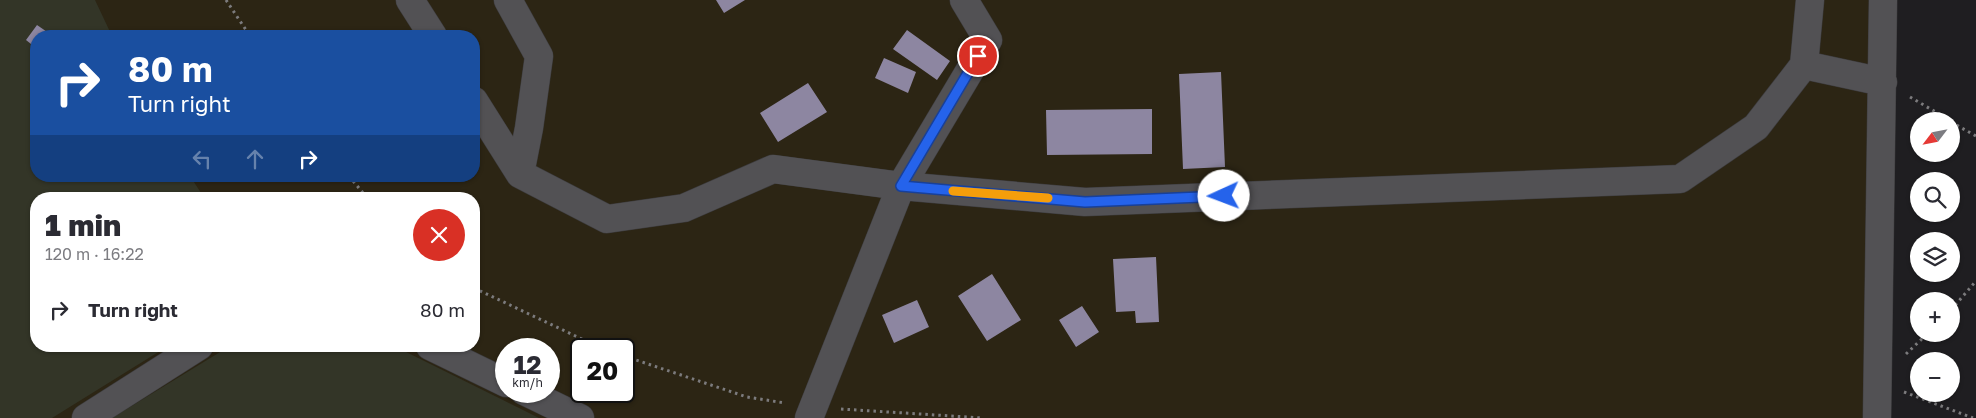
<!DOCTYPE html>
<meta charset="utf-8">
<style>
body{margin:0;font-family:"Golos Text",sans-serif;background:#f7f7f7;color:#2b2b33;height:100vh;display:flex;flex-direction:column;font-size:19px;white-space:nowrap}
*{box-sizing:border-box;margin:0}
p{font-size:16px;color:#7c7c81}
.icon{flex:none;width:28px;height:28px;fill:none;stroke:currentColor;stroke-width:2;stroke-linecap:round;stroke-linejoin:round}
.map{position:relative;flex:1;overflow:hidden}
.drawer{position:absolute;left:30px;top:192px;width:450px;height:160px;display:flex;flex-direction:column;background:#fff;border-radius:20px;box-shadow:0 1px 4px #0004}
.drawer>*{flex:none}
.top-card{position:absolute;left:30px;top:30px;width:450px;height:152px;border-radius:20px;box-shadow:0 1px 4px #0004;background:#1a4fa0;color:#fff;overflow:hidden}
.needle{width:32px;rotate:238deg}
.tools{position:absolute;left:1910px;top:112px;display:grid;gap:10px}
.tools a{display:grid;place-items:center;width:50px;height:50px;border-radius:50%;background:#fff;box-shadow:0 1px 4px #0004;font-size:25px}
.speed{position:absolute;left:495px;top:338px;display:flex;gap:10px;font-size:25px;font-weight:700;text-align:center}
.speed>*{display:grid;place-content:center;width:65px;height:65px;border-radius:50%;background:#fff;box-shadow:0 1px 4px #0004;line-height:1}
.speed small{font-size:12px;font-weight:400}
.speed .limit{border:2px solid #111;border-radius:8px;background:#fff;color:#111}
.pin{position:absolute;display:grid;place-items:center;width:42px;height:42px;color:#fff;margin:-21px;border:2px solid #fff;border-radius:50%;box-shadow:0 1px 5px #0007}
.me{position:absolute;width:55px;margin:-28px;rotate:268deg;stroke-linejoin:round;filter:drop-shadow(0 0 4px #0008)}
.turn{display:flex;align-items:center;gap:18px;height:105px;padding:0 15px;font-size:22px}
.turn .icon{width:65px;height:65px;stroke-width:2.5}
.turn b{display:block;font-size:35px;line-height:42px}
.lanes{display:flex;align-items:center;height:48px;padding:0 15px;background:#0003;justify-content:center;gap:25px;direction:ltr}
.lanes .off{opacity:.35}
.round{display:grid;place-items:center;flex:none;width:52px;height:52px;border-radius:26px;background:#f7f7f7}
.summary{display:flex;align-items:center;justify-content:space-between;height:85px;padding:0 15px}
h1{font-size:30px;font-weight:800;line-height:38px}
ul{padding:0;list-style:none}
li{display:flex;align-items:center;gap:15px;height:65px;padding:0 15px}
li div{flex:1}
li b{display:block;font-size:19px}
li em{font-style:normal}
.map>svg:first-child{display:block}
.education{fill:#2c2514;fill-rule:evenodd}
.green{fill:#333527}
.building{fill:#8d86a1}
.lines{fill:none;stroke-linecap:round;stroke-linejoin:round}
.minor-casing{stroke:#3c3b3d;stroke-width:29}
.path{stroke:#7c7b7d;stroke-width:3;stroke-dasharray:2.5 4;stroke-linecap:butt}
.minor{stroke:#525154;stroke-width:28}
.route-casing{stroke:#184099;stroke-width:12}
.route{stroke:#2563eb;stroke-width:9}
.slow{stroke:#f59e0b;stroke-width:9}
</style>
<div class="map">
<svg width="1976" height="418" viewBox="0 0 1976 418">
<rect width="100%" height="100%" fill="#1f1e21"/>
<path class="education" d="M0,0H1883L1877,418H0ZM36,36H474V176H36ZM36,199H474V346H36ZM506,349H549V391H506ZM581,349H624V391H581Z"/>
<path class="green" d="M0,0H95L112,36H36V176H190L205,199H36V346H168L52,418H0Z
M230,346H394L539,418H112Z"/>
<path class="building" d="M716,0H745L724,13Z
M37,25L53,36H36V48L26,40Z
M907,30L950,61L937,80L893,49Z
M884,58L916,72L908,93L875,78Z
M1221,72L1225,167L1183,169L1179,74Z
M808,83L827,112L778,142L760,113Z
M1152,109V154L1047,155L1046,110Z
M1156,257L1159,322L1136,323L1135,311L1116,312L1113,259Z
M992,274L1021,320L987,341L958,296Z
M917,300L929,327L894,343L882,315Z
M1082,306L1099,332L1076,347L1059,320Z"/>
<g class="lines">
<g class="minor-casing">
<path id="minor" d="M410,0L433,36
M508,0L539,56L529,128L520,174
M1804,65L1810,0
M474,101L520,174L607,219L684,208L773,169L901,186L988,40L964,0
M430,346L506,383
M524,391L580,418
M86,418L199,346
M809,418L901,186L1085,202L1680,179L1756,127L1804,65L1883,82
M1877,418L1883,0"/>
</g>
<path class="path" d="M226,0L250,36
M1910,97L1951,121
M1951,122L1976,136
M349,176L368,199
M474,288L603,349
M1951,310L1976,281
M1906,354L1927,334
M624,356L747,397L785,403
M1904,392L1973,418
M841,409L983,418"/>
<use href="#minor" class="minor"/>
</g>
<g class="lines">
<g class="route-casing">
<path id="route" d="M978,56L901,186L1085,202L1224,196"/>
</g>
<use href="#route" class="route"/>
<path class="slow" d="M953,191L1048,198"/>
</g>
</svg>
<div class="tools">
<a><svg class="needle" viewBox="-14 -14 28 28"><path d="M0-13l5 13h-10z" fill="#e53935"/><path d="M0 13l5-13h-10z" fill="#7c7c81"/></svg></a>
<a><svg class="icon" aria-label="search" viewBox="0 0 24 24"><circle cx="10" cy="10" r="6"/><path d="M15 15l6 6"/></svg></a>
<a><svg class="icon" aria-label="layers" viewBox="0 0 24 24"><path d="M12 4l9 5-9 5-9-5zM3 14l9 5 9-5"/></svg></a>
<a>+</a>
<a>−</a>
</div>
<div class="speed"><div>12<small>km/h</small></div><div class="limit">20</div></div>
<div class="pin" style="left:978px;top:56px;background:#d93025"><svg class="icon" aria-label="arrive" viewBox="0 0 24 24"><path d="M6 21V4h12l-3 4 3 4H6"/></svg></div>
<svg class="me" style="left:1224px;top:196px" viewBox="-20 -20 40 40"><circle r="19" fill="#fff"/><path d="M0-13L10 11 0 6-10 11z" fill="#2563eb"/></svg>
<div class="top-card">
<div class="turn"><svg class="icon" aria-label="right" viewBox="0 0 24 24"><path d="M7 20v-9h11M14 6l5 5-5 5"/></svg><div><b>80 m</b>Turn right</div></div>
<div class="lanes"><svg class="icon off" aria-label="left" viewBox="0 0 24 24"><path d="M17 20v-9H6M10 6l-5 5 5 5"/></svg><svg class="icon off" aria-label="ahead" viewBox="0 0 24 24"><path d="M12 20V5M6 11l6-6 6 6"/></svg><svg class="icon" aria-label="right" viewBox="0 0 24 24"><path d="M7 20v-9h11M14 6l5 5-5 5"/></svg></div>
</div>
<section class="drawer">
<div class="summary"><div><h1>1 min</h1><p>120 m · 16:22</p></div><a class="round" style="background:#d93025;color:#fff"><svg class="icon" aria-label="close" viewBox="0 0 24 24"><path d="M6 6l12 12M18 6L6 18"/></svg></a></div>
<ul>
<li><svg class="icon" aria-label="right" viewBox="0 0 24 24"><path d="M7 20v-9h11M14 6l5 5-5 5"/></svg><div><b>Turn right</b></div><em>80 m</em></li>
</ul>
</section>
</div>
